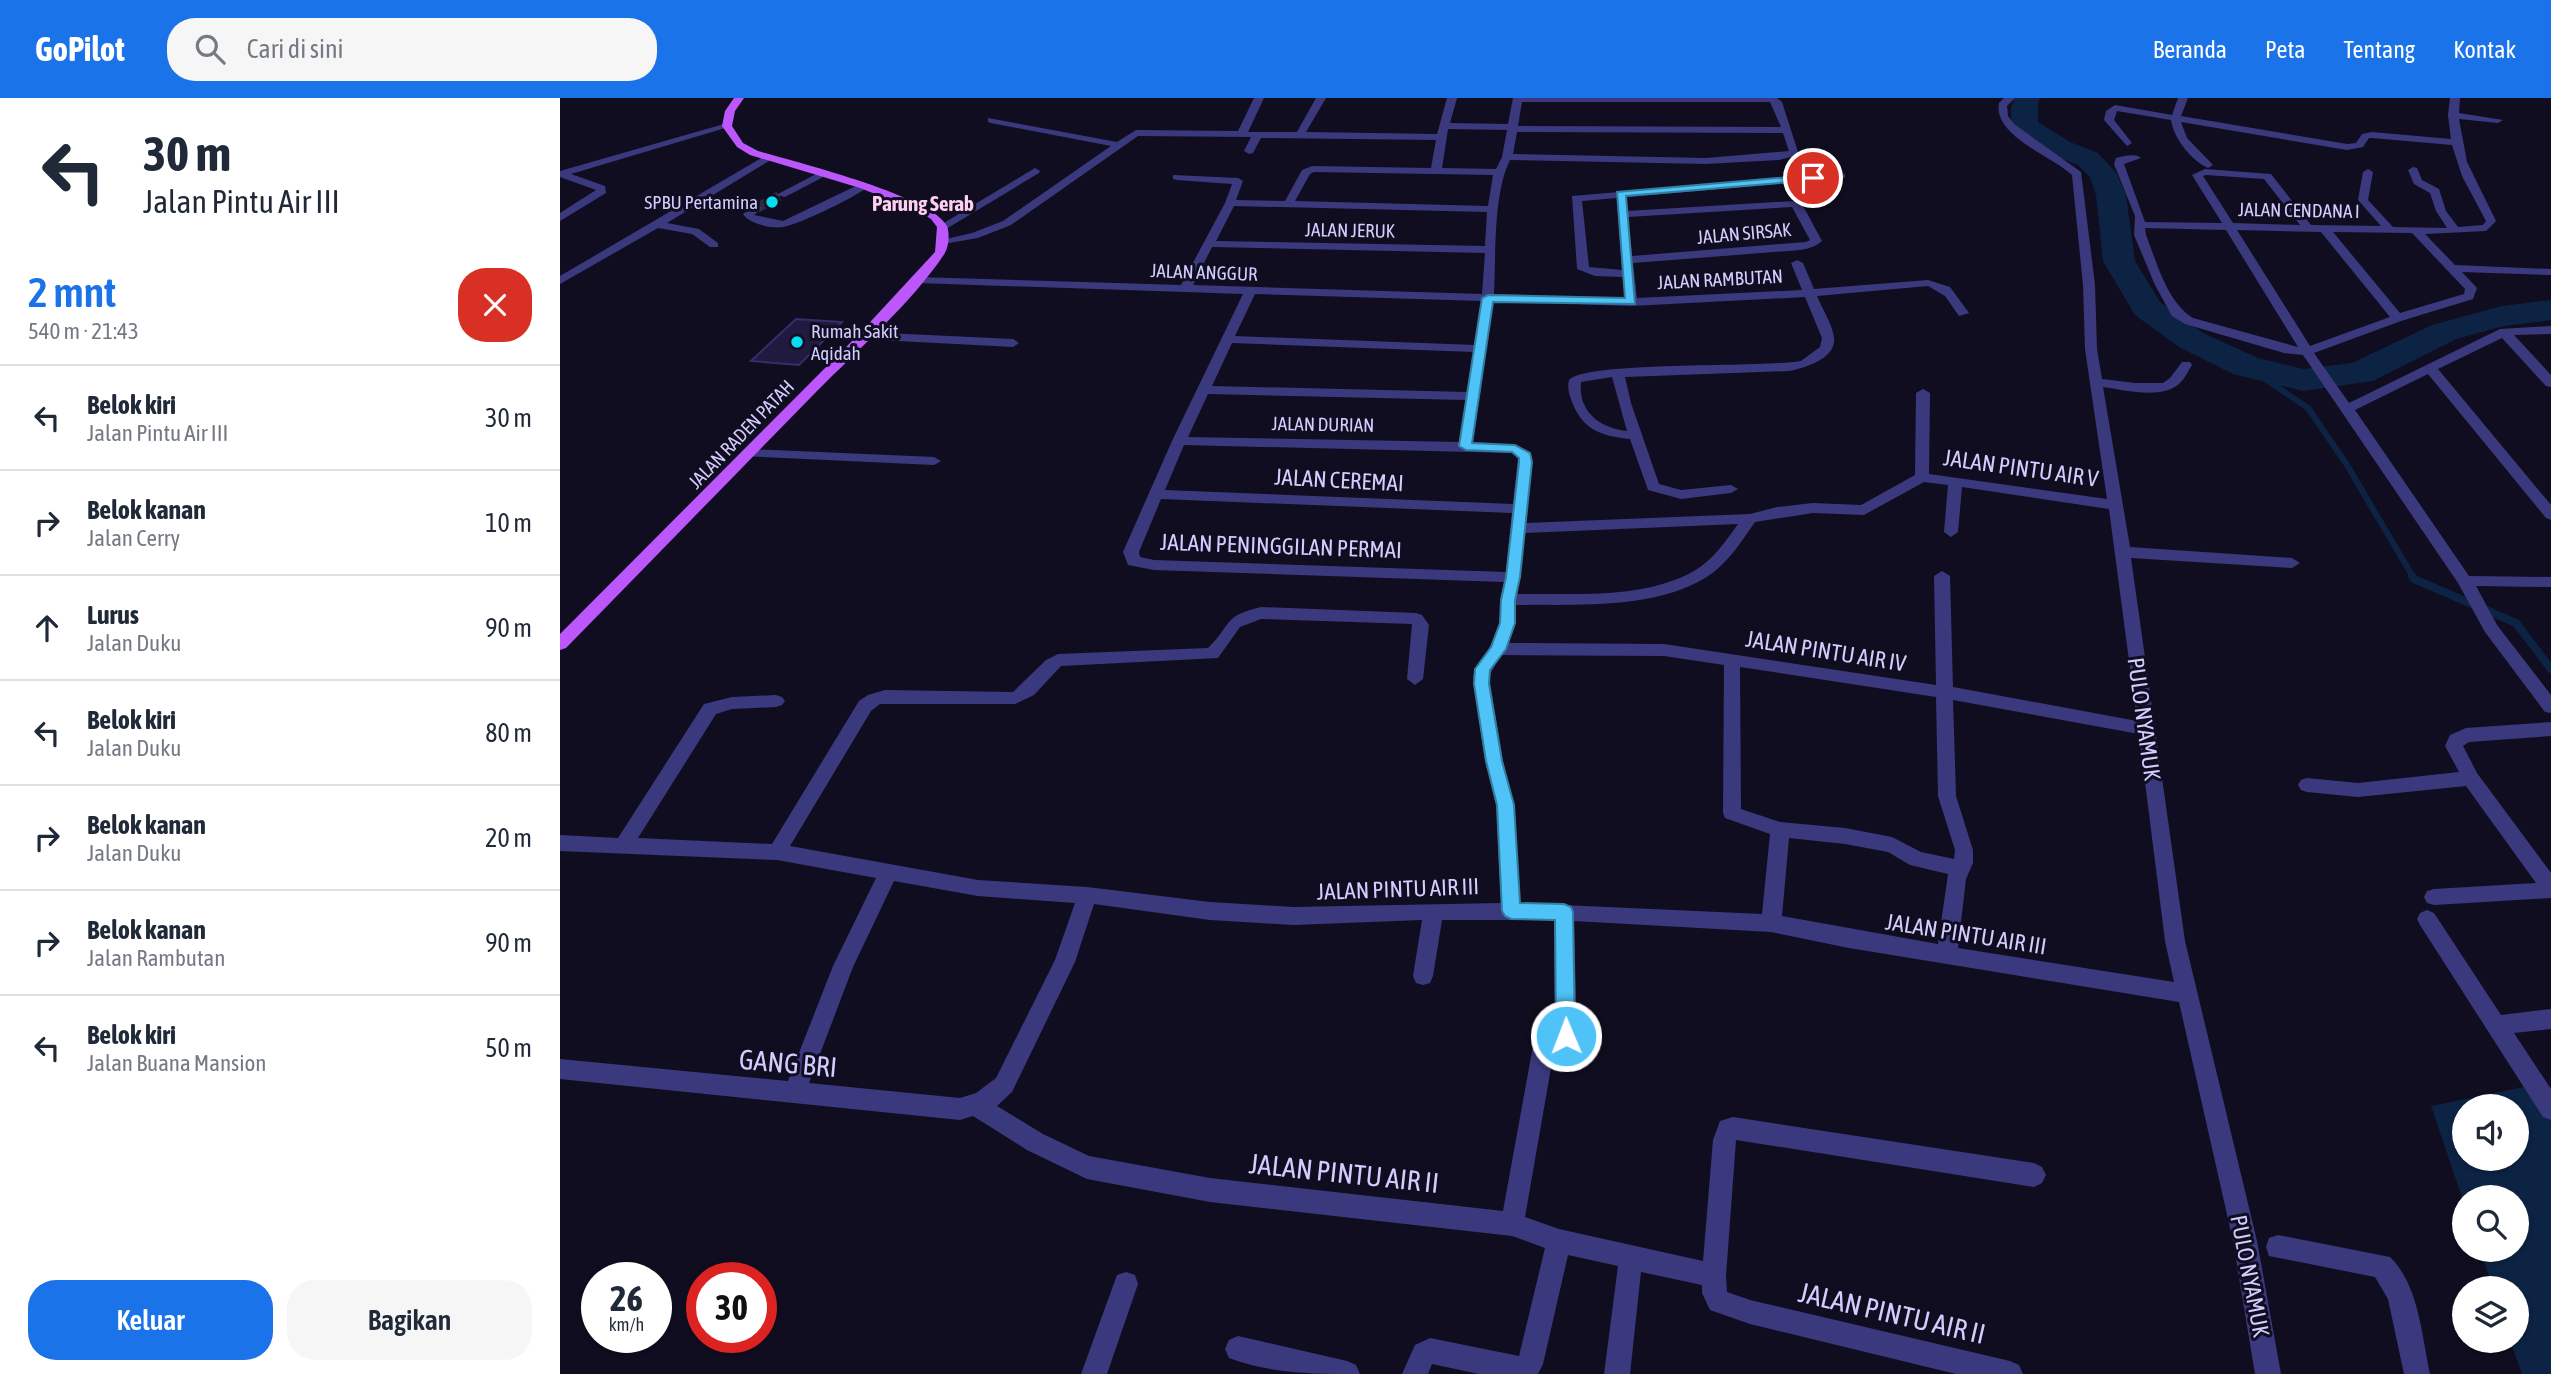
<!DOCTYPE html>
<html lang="id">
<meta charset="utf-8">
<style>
body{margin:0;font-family:"Asap Condensed",sans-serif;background:#f6f6f7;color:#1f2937;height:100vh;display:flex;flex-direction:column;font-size:26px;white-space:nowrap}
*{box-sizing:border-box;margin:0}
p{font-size:23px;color:#747a83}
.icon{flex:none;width:38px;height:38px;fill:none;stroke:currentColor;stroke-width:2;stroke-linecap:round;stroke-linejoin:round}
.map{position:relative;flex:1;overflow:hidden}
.details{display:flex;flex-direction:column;background:#fff;width:560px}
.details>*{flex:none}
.guide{background:#fff;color:#1f2937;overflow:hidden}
.controls{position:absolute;left:1892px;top:996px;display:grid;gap:14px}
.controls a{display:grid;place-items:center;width:77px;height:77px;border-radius:50%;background:#fff;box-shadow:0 2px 5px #0004;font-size:35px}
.speed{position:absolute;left:21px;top:1164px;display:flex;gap:14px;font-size:35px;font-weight:700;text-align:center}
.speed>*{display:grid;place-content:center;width:91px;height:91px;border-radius:50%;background:#fff;box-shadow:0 2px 5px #0004;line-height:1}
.speed small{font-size:18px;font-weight:400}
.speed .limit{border:10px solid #d22;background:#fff;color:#111}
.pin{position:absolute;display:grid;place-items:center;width:60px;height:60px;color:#fff;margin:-30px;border:4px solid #fff;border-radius:50%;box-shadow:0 2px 7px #0007}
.me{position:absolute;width:77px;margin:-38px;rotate:359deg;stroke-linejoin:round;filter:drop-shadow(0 0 5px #0008)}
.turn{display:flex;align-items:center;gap:24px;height:147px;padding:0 28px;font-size:32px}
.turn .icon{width:91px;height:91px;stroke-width:2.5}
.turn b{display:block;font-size:49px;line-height:60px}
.round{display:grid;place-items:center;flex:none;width:74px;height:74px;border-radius:28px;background:#f6f6f7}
.summary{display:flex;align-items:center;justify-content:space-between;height:119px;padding:0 28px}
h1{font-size:42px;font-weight:600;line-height:52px;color:#1a73e8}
.primary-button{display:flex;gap:14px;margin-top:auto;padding:14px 28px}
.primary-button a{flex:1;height:80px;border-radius:28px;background:#1a73e8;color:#fff;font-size:28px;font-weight:600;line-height:80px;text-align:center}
.primary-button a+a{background:#f6f6f7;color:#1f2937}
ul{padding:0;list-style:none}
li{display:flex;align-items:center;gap:21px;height:105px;padding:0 28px;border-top:2px solid #e0e1e3}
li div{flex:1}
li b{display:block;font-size:26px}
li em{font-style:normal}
header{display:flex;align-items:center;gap:42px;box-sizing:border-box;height:98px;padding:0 35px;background:#1a73e8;color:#fff}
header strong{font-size:33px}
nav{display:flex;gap:38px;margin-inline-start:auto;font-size:24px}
.search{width:490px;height:63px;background:#f6f6f7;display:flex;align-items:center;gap:18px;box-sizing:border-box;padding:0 24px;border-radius:28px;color:#747a83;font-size:26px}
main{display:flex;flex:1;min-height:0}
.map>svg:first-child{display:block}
.water{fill:#0d2344;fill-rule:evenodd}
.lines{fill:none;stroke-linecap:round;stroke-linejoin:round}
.stream-far1{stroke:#0d2344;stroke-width:6}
.stream{stroke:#0d2344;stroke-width:8}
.river{fill:#0d2344;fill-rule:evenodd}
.building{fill:#211a40;stroke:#382c6b;stroke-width:2}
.minor-tunnel{stroke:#2d2a41;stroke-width:10;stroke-dasharray:10 5;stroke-linecap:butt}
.minor{fill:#3b397d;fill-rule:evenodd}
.major{fill:#bb57fb;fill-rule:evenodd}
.route{fill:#4fc3f7;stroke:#337fa1;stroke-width:2}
.poi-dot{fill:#06ddf1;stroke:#100d20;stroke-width:2.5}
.labels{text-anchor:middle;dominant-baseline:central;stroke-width:6;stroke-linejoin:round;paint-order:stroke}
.far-poi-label{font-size:19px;fill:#d2cdfe;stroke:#100d20;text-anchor:end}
.far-street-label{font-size:19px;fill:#d2cdfe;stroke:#100d20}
.far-quarter-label{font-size:21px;font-weight:bold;fill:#fecfee;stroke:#100d20}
.street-label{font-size:23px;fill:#d2cdfe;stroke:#100d20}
.near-street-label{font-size:28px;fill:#d2cdfe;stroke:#100d20}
</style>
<header>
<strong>GoPilot</strong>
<div class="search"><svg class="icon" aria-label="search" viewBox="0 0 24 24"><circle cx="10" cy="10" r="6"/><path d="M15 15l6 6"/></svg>Cari di sini</div>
<nav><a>Beranda</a><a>Peta</a><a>Tentang</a><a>Kontak</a></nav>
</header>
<main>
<section class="details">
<div class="guide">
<div class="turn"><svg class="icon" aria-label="left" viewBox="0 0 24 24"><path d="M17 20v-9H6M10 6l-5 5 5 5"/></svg><div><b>30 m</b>Jalan Pintu Air III</div></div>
</div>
<div class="summary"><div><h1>2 mnt</h1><p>540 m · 21:43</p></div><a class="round" style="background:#d93025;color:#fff"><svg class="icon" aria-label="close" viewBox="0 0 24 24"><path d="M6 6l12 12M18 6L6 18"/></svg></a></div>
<ul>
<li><svg class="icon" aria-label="left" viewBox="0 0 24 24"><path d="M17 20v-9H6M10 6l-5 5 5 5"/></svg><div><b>Belok kiri</b><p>Jalan Pintu Air III</p></div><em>30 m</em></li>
<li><svg class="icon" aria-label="right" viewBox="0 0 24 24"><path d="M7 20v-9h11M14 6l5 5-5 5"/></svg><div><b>Belok kanan</b><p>Jalan Cerry</p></div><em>10 m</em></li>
<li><svg class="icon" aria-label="ahead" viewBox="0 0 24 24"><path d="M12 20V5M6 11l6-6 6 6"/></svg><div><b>Lurus</b><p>Jalan Duku</p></div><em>90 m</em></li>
<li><svg class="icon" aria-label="left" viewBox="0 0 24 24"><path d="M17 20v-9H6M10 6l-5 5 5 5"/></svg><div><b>Belok kiri</b><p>Jalan Duku</p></div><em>80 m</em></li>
<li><svg class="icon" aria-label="right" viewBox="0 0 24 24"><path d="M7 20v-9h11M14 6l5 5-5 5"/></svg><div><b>Belok kanan</b><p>Jalan Duku</p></div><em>20 m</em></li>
<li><svg class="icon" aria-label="right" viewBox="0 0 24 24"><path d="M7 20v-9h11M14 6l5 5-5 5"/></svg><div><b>Belok kanan</b><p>Jalan Rambutan</p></div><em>90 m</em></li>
<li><svg class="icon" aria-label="left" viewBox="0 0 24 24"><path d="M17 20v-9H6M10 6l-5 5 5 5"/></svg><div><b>Belok kiri</b><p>Jalan Buana Mansion</p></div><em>50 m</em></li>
</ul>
<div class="primary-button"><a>Keluar</a><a>Bagikan</a></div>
</section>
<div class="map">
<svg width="1991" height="1276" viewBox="0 0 1991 1276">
<rect width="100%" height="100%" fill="#100d20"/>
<path class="water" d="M1969,988L1991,1024V1276H1962L1950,1243L1956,1242V1190H1933L1920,1152H1956V1099H1904V1105L1871,1008ZM1904,1008H1956V1060H1904Z"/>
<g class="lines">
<path class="stream-far1" d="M1686,268L1748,310L1787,367L1853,479"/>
<path class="stream" d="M1852,478L1854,481L1956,525L1991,571"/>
<path class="river" d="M1455,0H1481L1478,4V24L1510,44L1538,55L1557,76L1566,97L1575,163L1600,204L1643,235L1698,260L1743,271L1792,265L1872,227L1942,208L1991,202V222L1944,228L1896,241L1813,283L1743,293L1673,276L1619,249L1575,217L1543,163L1536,97L1530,79L1518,67L1490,56L1455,33C1450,25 1449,8 1455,0Z"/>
</g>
<path class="building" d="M236,221L282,224L239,267L191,263Z"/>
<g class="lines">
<path class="minor-tunnel" d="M197,110L221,97"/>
<path class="minor" d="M694,0H704L688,34H737L756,0H766L746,34L877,36L887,0H897L890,25L948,26L953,0H1217L1222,4L1239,57L1219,62L1146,66L950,62C933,96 936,158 934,196L1065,200L1063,179L1035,178L1017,171L1012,98L1281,75L1285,76V80L1022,103L1029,169L1062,172L1057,104H1065L1067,113L1233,103L1242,106L1262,143C1252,152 1240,152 1228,153L1073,165L1077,200L1242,192L1231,165L1237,162L1243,165L1254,191L1368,182L1390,189L1409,215L1399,218L1385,198L1368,188L1257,198C1262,210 1272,226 1274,239C1277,261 1244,270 1229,273L1065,279L1071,305L1099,386L1121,392L1171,387L1178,391L1171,395L1121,401L1088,392L1070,341C1041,338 1023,332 1012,304C1009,296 1007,290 1009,282C1027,263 1201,270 1241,263L1260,249L1262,240L1245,199L1071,208L933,203L913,344L955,347L972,358L966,425L1190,416L1217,409L1253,405L1301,407L1355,377L1356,295L1363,291L1370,295L1369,376L1547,401L1525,251L1523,187L1512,77C1492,58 1433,38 1439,5L1444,0H1455L1447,8L1448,18L1454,26L1521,74L1535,187L1537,251L1542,281L1575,285H1603L1610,280L1622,264H1630L1632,267C1628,273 1625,280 1620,285C1603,302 1564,292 1543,289L1570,449L1732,460L1740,465L1732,470L1571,460L1625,843L1697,1143L1721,1276H1695L1673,1143L1619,904L1289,850L1211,834L1014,823L1017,938L1014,945L995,947L965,1119L999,1131L1143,1163L1153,1042L1160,1023L1173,1019L1474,1065L1482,1069L1486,1077L1482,1085L1474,1089L1176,1042L1166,1178L1167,1194L1190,1202L1450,1263L1459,1267L1463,1276H1396L1190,1226L1150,1212L1142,1195V1187L1081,1174L1070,1276H1044L1058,1168L1008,1157L983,1266L978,1276H919L872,1266L868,1276H842L855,1247L870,1240L959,1258L985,1150L952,1138L650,1104L527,1081L467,1052L413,1018L400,1022L0,981V961L228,983L273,868L316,780L217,762L0,753V737L58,740L144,606L172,599L216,597L222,599L225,603L222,607L216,609L172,611L156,616L78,740L212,746L299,603L308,597L325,592L453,594L486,562L498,556L648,550C672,527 662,518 701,509L856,515L862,517L869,527L863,581L855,587L847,581L852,526L701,521L680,529L658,560L501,568L474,597L455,606H320L311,613L230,748L418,782L527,789L650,804L733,809L941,805L936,707L925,663L913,578L935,540L940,525V502L944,484L594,472L568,467L563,454L612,343L683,196L358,185L352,182L358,179L621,187L665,105L672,86L617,82L613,81V77L678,80L683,83L676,102L725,103L742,72L752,68L871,70L876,42L701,40L693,55L689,56L684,53L691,39L578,38L451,127L418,140L383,146L377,143L412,135L443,123L551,48L431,25L428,24V20L557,44L576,32L678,33ZM962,4H1210L1221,29L958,28ZM888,31L947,32L942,59L936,71L882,70ZM957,34L1223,35L1229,53L1146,60L953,56ZM754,74L933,77L928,108L735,103L750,76ZM674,108L927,114L925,148L656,143ZM1232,109L1250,142L1246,144L1072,158L1068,119ZM652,149L925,155L922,196L633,187ZM695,196L922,203L915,247L675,238ZM672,245L914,254L908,294L652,288ZM1052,279L1067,333C1040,330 1018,314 1021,284ZM648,296L906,302L900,344L628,339ZM624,347L952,355L958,359L953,406L605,392ZM1364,384L1388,387L1384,434L1391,439L1398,434L1402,389L1549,411L1577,623L1393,589L1390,478L1382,473L1374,478L1376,587L1104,546L948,545L956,525V507C1016,506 1092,512 1145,480C1167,467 1181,444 1195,424L1253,415L1304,417ZM601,401L952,415L946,474L594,462L580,459L579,454ZM1178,426C1166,443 1152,463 1134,473C1083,502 1013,495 957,496L965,435ZM941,557L1104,558L1164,567L1163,715L1165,720L1210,736L1202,816L960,805L954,707L943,663L929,578ZM1180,569L1376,599L1378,698L1395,752L1394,761L1361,754L1332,739L1285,730L1220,724L1181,711ZM1393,602L1579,636L1605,843L1614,884L1398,850L1406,781L1413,765V752L1396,698ZM1229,740L1285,746L1328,754L1350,767L1388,776L1378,846L1222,818ZM334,783L418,798L515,805L495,862L436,980L416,995L400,1000L249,985L293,869ZM534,806L650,822L733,827L862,822L853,878L856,885L863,887L870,885L873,878L882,822H994L995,927L978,930L975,937L943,1113L650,1080L529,1058L483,1036L437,1008L452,994L515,864Z
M1618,0H1628L1621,18L1787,46L1796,45L1802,36L1812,34L1891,41L1888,17L1890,0H1900L1899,15L1943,22L1938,25L1899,21L1907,64L1936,123L1926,133L1865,136L1895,167L1991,171V177L1902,174L1917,190L1913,201L1841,223L1754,255L1789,305L1940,231L1991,228V236L1954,237L1991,277V289L1986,288L1942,240L1878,271L1991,407V422L1986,420L1868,276L1795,312L1909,478L1991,479V489L1916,488L1937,527L1991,597V615L1985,614L1925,534L1898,485L1743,257L1724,255L1625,226L1612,218L1595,187L1574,137L1575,118L1554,66L1556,60C1564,58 1575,55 1581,60L1564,66L1585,124L1662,125L1632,77L1645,71L1711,76L1751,127L1821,128L1798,102L1803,74L1808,71L1813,74L1808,102L1833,129L1887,130L1876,113L1870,95L1854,86L1848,72L1853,69L1857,70L1862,82L1879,91L1886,113L1898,129L1923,127L1926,123L1902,78L1892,47L1812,40H1809L1803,49L1787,52L1621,24L1627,40L1653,67L1648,70C1631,62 1614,41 1611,22L1557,13L1554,22L1572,45L1567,48L1544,22L1546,13L1555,7L1612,17ZM1646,77L1704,81L1740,127L1673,125L1643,78ZM1585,130L1666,132L1738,249L1633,220C1607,204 1597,165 1586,137ZM1677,132L1761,134L1830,219L1750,248ZM1773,134L1852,135L1905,191L1904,196L1840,215Z
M164,26L172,28L11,76L45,88L46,95L0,123V115L36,92L0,79V73Z
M205,58L214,60L107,125L139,131L158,145V149H150L132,136L98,130L0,186V178Z
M475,70L480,73L479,75L386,131L377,129Z
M260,74L269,76L225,99L216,97Z
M300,86L309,88C298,98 238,127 223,129C212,131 189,126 183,116L197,107L202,110L194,117L223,123Z
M304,234L453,241L459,245L453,249L300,241L298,238Z
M188,351L374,359L381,363L374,367L183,358V352Z
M1991,624V638L1909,644L1903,648L1917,675L1991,775V800L1874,807L1867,805L1864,799L1867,793L1874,791L1976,785L1906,688L1798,699L1747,694L1741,692L1738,687L1741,682L1747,680L1798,685L1899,674L1885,648L1890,637L1906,630Z
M1867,812L1874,815L1941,917L1991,911V931L1954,935L1991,991V1022L1983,1019L1860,827L1857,821L1860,815Z
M1718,1137L1830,1159C1859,1187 1862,1239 1870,1276H1844L1828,1201L1815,1179L1709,1158L1706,1149L1709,1140Z
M566,1174L575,1177L578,1186L547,1276H521L557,1177Z
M678,1238L787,1263L796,1267L800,1276C755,1276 711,1276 669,1260L665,1251L669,1242Z"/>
<path class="major" d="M174,0H184L175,13L172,28L183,45L198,53C233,63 373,98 387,128C390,136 389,150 383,158C352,204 297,253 257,293C173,379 90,464 6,550L0,552V536L300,235L375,154L377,129L371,121L358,113L300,90L190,57L177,49L162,28L165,13Z"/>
</g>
<path class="route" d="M1253,77L1258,80L1256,82L1066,98L1075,206L933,204L912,345L955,347L970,355L972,364L960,479L955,502V525L946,551L930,572L929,586L942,663L954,707L960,805L1004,806L1011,809L1013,814L1015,938L1013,944L1006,947L999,944L996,938L995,822L951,821L945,818L942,813L937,707L926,663L914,586L915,571L931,549L940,525L941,502L946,479L959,364V360L952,354L906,352L899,348L922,200L928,197L1065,200L1057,94Z"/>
<g class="poi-dot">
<circle cx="212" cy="104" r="7"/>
<circle cx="237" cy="244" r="7"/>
</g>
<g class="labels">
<g class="far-poi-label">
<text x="198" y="104">SPBU Pertamina</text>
<text x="251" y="233" text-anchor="start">Rumah Sakit<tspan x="251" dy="22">Aqidah</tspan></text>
</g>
<g class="far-street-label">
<text transform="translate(1739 112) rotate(1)">JALAN CENDANA I</text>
<text transform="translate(790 132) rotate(1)">JALAN JERUK</text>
<text transform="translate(1184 135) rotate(-5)">JALAN SIRSAK</text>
<text transform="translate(644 174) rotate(2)">JALAN ANGGUR</text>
<text transform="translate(1160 181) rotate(-3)">JALAN RAMBUTAN</text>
<text transform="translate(763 326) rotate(1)">JALAN DURIAN</text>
<text transform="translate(181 336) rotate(-46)">JALAN RADEN PATAH</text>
</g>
<g class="far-quarter-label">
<text x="363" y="105">Parung Serab</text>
</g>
<g class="street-label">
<text transform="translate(1461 370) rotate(8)">JALAN PINTU AIR V</text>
<text transform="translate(779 382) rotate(3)">JALAN CEREMAI</text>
<text transform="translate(721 448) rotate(2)">JALAN PENINGGILAN PERMAI</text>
<text transform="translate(1266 553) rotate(9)">JALAN PINTU AIR IV</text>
<text transform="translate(1584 621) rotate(82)">PULO NYAMUK</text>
<text transform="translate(838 791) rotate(-2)">JALAN PINTU AIR III</text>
<text transform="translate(1406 836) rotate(9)">JALAN PINTU AIR III</text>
<text transform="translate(1690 1178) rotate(79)">PULO NYAMUK</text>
</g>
<g class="near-street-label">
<text transform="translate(228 965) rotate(5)">GANG BRI</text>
<text transform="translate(784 1075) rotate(6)">JALAN PINTU AIR II</text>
<text transform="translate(1332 1215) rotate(13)">JALAN PINTU AIR II</text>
</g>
</g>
</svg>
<div class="controls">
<a><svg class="icon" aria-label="sound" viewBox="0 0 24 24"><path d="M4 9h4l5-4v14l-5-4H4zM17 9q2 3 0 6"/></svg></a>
<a><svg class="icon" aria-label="search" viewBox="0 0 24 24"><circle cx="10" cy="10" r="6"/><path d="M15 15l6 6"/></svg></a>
<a><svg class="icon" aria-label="layers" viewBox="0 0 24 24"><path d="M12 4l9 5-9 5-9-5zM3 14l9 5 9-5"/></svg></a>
</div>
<div class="speed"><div>26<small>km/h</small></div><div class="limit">30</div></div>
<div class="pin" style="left:1253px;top:80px;background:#d93025"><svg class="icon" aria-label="arrive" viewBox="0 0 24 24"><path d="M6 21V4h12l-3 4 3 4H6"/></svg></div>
<svg class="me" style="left:1006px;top:938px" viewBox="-20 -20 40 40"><circle r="17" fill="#4fc3f7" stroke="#fff" stroke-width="3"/><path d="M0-11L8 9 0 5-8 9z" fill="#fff"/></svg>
</div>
</main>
